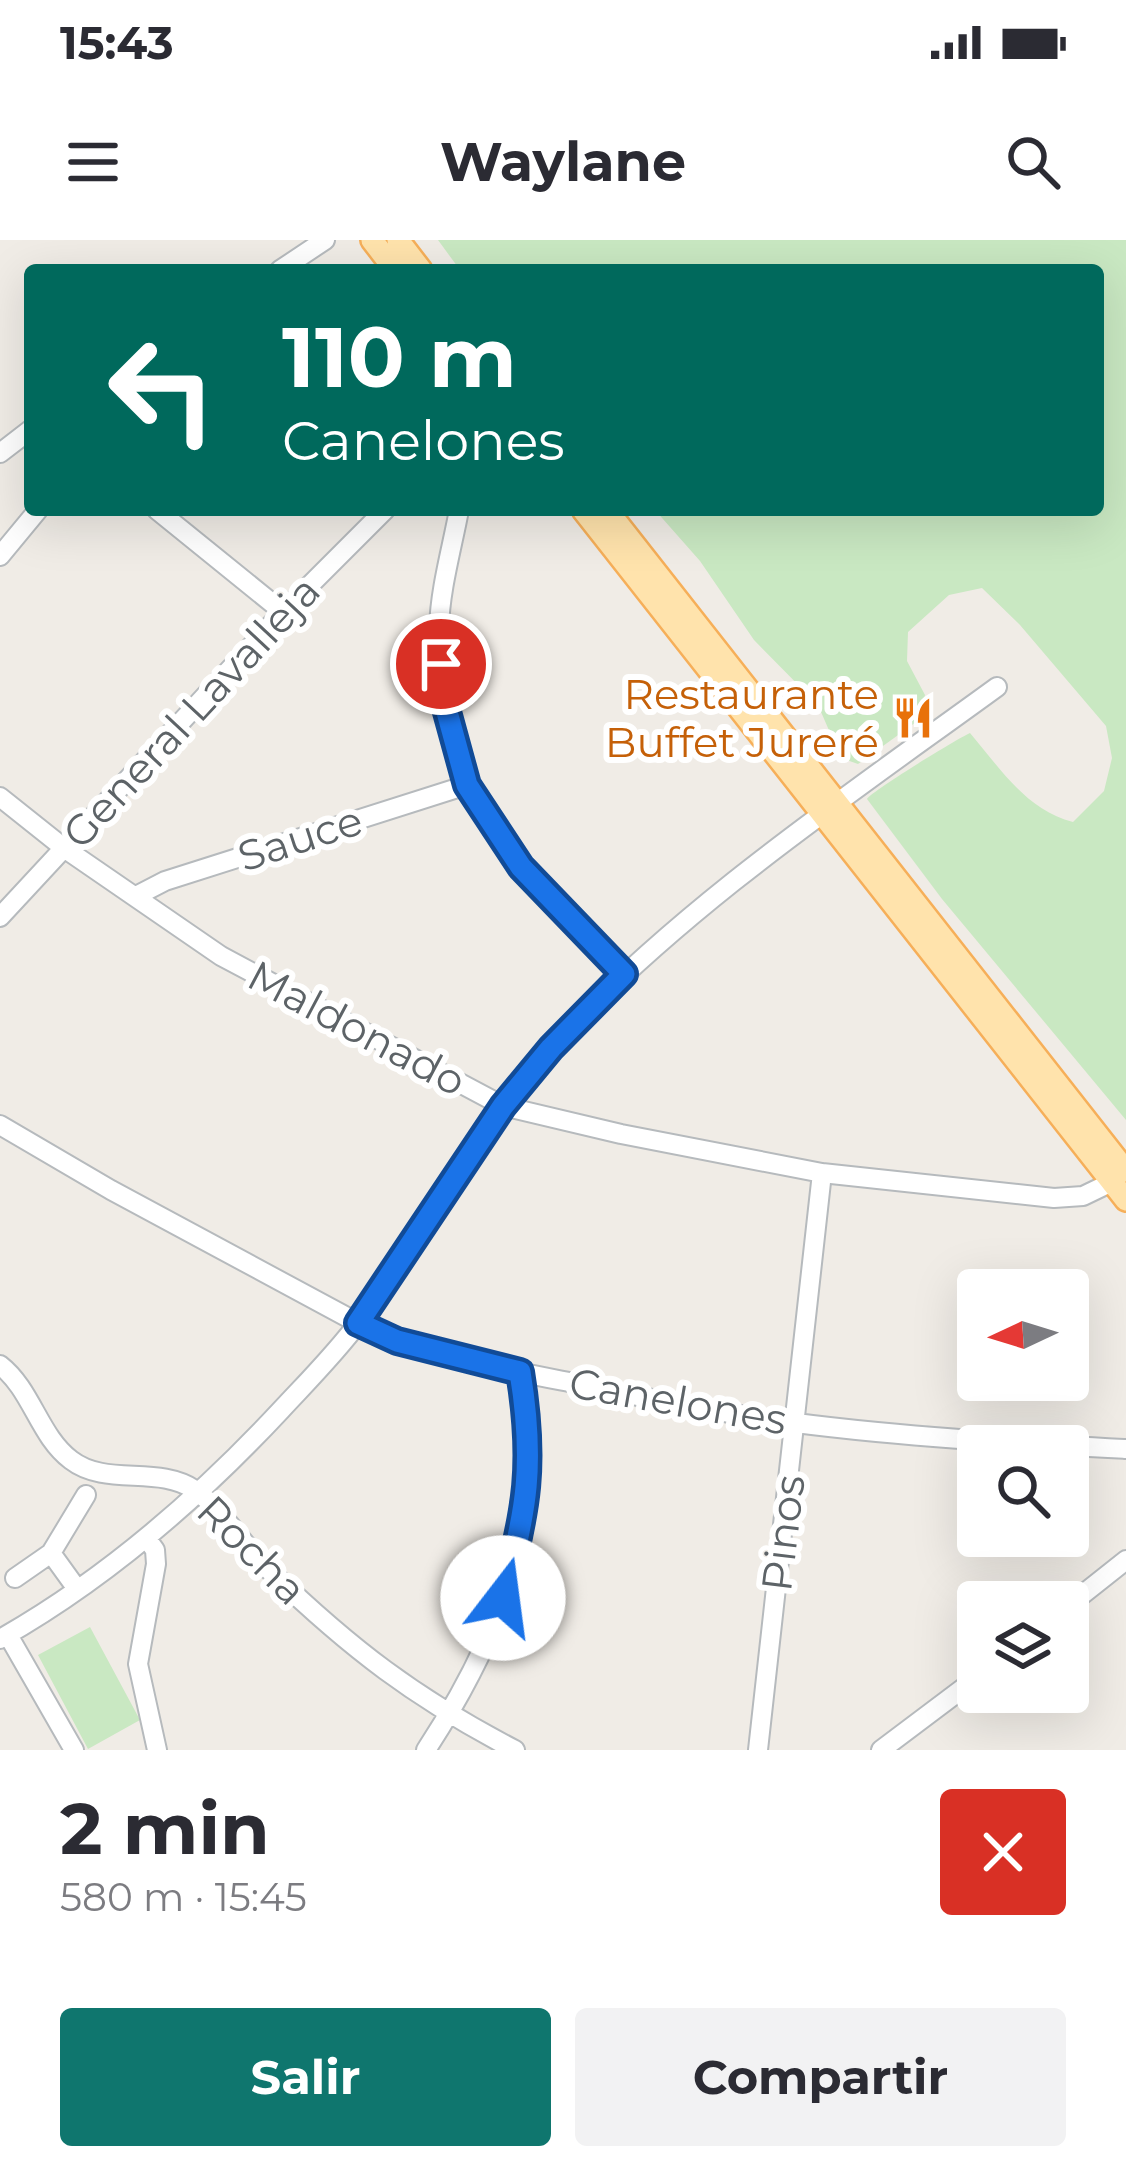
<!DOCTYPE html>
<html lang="es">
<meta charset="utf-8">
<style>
body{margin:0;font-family:Montserrat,sans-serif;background:#f2f2f3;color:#2b2b33;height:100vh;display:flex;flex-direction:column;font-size:45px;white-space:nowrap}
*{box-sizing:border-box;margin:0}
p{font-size:39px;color:#7c7c81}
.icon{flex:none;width:66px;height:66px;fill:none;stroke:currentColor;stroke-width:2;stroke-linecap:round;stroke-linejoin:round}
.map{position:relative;height:1510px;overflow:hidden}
.details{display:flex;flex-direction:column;background:#fff;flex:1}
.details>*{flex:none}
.top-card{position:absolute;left:24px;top:24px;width:1080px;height:252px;border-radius:12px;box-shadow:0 12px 48px #0002;background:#00695c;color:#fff;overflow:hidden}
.needle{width:78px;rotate:266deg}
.tools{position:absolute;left:957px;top:1029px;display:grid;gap:24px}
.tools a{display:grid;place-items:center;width:132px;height:132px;border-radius:12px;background:#fff;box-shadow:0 12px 48px #0002;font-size:60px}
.pin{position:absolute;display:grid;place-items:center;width:102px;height:102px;color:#fff;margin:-51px;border:6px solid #fff;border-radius:50%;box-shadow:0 3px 12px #0007}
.me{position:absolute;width:132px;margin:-66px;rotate:15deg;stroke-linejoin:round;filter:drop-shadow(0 0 9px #0008)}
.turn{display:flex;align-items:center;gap:42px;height:252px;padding:0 60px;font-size:54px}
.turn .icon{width:156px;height:156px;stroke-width:2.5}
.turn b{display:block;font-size:84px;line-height:102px}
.round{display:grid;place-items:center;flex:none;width:126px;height:126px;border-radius:12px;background:#f2f2f3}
.summary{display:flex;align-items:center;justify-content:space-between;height:204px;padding:0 60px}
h1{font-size:72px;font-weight:700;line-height:90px}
.primary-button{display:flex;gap:24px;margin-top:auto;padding:24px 60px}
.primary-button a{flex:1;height:138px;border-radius:12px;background:#0f766e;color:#fff;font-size:48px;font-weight:700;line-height:138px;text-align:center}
.primary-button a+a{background:#f2f2f3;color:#2b2b33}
.status{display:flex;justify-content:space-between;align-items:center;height:84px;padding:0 60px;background:#fff;direction:ltr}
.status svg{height:33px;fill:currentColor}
header{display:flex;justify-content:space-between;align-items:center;height:156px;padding:0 60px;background:#fff;font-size:54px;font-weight:700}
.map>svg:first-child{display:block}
.green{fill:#c9e8c2}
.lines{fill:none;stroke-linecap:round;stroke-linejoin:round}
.minor-casing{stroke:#b6babd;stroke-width:22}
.major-casing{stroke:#f6af59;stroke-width:26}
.minor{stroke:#fff;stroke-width:18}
.major{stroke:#ffe3ac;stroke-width:21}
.route-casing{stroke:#114b97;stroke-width:30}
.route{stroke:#1a73e8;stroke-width:21}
.labels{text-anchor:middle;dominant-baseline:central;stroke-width:12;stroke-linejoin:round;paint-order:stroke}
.food-label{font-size:42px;fill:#c56008;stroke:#fff;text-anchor:end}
.street-label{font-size:42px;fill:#5d6367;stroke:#fff}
</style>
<div class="status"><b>15:43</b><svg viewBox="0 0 49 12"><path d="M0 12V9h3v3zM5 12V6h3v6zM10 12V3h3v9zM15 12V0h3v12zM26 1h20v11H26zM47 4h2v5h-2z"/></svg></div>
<header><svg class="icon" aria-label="menu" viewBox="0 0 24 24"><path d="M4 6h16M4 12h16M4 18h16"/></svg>Waylane<svg class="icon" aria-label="search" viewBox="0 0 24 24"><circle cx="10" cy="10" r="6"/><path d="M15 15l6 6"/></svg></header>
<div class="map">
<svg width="1126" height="1510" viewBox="0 0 1126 1510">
<rect width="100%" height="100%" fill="#f0ece6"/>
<path class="green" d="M438,0H1126V880L942,659L867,559C872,551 955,500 970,493C1000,528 1026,570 1073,582L1104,551L1112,518L1106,486L1020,385L982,348L949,355L908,392L907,421L925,455L919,480L858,524L841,518L818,465L754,400L700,321L655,270H1098V30H460Z
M90,1387L140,1480L88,1509L38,1415Z"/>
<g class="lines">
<g class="minor-casing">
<path id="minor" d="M280,30L325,0
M0,213L30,190
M157,270L283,372
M459,270C452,308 440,349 439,388C433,549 522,628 624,734
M0,316L38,270
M0,557L64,608L221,716L503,866L621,894L822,933L1054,958L1083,956L1112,942
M136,656L165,641L467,545
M0,677L283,372L385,270
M0,885L111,950L358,1083C428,1116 503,1129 579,1144C650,1159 724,1174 796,1183C905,1197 1016,1203 1126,1209
M0,1125C32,1150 39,1196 71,1220C106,1247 158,1225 195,1250C224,1271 244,1307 270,1331C351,1409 415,1458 515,1510
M147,1299L155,1310L156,1324L138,1424L157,1510
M15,1338L51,1313
M77,1349L51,1313L86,1255
M1068,1366L1126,1320
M8,1395L74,1510
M0,1399C106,1339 198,1259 281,1170C308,1141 336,1113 359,1082C425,991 476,889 552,807C682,667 843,559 997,447
M426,1510C479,1429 525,1333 530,1234C532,1199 525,1166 520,1132
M758,1510L822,933
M881,1510L978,1437"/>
</g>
<g class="major-casing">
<path id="major" d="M372,0L395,30
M398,0L421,30
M583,270L1126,960
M607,270L1126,931"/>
</g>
<use href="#minor" class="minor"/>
<use href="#major" class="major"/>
</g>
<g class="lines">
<g class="route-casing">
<path id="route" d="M441,424L444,461L467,545L521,627L624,734L551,808L503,866L358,1083L397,1101L520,1132C535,1223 527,1270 503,1358"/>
</g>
<use href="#route" class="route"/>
</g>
<defs>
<g id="restaurant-bare" transform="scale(3.24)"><path d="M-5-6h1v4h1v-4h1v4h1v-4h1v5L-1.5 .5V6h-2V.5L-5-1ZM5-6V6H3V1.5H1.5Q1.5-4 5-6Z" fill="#e8710a" stroke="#fff" stroke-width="2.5" paint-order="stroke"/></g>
</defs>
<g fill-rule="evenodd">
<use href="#restaurant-bare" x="913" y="478"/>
</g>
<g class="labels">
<g class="food-label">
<text x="879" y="454">Restaurante<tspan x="879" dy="48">Buffet Jureré</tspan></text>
</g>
<g class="street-label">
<text transform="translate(191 472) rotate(-47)">General Lavalleja</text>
<text transform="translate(300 598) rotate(-18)">Sauce</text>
<text transform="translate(357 788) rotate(28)">Maldonado</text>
<text transform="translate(678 1161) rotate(10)">Canelones</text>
<text transform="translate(783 1293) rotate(-83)">Pinos</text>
<text transform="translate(252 1310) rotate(45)">Rocha</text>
</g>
</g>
</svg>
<div class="tools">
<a><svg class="needle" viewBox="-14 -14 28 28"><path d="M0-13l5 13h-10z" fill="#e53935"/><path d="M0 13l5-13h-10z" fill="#7c7c81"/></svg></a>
<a><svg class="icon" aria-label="search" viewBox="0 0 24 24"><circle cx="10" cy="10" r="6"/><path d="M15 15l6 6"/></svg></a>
<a><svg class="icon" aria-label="layers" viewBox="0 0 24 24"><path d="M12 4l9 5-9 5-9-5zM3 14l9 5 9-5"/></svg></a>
</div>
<div class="pin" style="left:441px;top:424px;background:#d93025"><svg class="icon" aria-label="arrive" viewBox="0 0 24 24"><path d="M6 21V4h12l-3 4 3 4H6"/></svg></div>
<svg class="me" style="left:503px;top:1358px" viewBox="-20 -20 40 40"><circle r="19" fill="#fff"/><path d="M0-13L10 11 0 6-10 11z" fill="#1a73e8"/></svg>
<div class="top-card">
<div class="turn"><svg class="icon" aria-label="left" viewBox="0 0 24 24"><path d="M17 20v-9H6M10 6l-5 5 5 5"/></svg><div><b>110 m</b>Canelones</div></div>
</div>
</div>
<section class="details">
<div class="summary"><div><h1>2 min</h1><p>580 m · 15:45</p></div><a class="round" style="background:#d93025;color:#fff"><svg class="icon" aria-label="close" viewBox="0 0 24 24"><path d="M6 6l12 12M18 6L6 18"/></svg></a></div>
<div class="primary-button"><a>Salir</a><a>Compartir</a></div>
</section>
